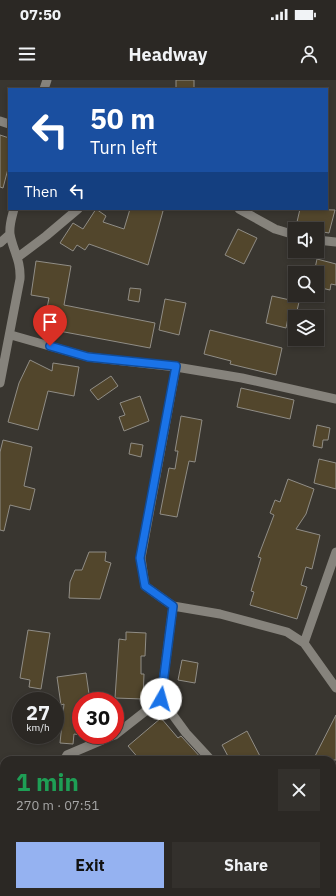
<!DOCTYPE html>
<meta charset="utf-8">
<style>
body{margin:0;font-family:"IBM Plex Sans",sans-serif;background:#33302c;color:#f1f3f6;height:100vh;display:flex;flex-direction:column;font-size:15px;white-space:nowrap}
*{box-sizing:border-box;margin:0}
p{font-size:13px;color:#a6a6a6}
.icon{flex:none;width:22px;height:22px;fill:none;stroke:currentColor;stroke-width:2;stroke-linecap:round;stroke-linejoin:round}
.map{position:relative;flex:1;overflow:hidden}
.sheet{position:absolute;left:0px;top:676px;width:336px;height:140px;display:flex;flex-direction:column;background:#2b2824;border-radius:12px 12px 0 0;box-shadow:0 2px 6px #0003,0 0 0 1px #474441}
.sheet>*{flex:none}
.banner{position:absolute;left:8px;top:8px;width:320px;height:122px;border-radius:0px;box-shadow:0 2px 6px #0003,0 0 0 1px #474441;background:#1a4fa0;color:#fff;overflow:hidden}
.controls{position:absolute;left:288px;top:142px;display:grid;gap:8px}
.controls a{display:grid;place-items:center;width:36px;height:36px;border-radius:0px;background:#2b2824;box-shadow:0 2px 6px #0003,0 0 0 1px #474441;font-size:20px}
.speed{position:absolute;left:12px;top:612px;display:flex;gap:8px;font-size:20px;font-weight:700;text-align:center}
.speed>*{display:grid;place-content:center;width:52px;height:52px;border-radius:50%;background:#2b2824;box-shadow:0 2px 6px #0003,0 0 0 1px #474441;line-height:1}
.speed small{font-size:10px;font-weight:400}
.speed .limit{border:6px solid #d22;background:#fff;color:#111}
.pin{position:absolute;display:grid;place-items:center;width:34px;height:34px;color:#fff;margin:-41px -17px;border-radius:50% 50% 50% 0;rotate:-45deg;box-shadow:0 0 4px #0007}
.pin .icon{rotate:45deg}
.me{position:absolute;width:44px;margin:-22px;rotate:7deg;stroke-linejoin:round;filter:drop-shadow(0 0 3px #0008)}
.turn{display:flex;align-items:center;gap:14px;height:84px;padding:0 16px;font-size:18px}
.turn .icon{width:52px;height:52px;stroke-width:2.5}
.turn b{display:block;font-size:28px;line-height:34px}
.then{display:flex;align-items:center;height:38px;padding:0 16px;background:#0003;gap:8px;font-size:15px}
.round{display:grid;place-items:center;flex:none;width:42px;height:42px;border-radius:0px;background:#33302c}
.headline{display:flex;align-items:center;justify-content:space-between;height:68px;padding:0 16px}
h1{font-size:24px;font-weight:700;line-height:30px;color:#1e9e55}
.button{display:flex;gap:8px;margin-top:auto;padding:8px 16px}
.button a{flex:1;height:46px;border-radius:0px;background:#95b2f1;color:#111;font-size:16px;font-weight:700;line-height:46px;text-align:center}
.button a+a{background:#33302c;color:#f1f3f6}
.status{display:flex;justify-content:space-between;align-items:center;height:28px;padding:0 20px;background:#2b2824;direction:ltr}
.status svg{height:11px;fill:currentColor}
header{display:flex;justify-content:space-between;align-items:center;height:52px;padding:0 16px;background:#2b2824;font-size:18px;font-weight:700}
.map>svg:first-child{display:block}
.building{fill:#52462c;stroke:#908d86}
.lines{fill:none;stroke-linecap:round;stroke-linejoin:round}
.minor{stroke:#86837c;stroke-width:9}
.route-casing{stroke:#114b97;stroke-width:10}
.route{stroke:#1a73e8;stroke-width:7}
</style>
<div class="status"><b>07:50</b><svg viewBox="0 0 49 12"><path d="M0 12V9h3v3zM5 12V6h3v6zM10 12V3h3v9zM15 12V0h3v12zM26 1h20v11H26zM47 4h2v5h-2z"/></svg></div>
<header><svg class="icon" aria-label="menu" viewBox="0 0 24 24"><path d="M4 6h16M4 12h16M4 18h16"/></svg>Headway<svg class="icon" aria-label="person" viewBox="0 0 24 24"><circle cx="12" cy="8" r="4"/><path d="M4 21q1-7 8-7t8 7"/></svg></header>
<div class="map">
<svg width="336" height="816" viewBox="0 0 336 816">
<rect width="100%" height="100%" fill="#393630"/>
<path class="building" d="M176,0H194V9H176Z
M0,55L9,58V85L3,108L0,107Z
M96,129L106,136L103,142L124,149L130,129H158L163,131L148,185L89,164L85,170L77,165L73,171L60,163L73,143L83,149Z
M300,129L335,130L329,153L317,151V149L300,147L301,143L297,142Z
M238,149L257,158L244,184L225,175Z
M317,179L336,184V205L331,204L330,210L317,207V193H314Z
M36,181L71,186L64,225L155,243L150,268L43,248L49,218L31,215Z
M130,208L141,209L139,222L128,220Z
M272,216L299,222L296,235L289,233L286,248L266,243Z
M165,219L186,223L179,255L159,250Z
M210,250L282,268L276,295L230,284L231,281L204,274Z
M30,280L52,291L53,283L79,287L74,316L48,311L38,350L8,342L19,303Z
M111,296L118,306L98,320L90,310Z
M241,308L294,320L290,339L237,327Z
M140,316L149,341L124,351L119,337L125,335L120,323Z
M181,336L202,340L195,382L189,381L177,437L160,434L169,388L175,389L178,371H175Z
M317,345L330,348L328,360H323L322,368L313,366Z
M3,360L32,367L24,406L35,409L30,430L10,425L4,451L0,450V372Z
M131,363L143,365L141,377L129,374Z
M319,379L336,383V409L314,403Z
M288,399L314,409L306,434L296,449L320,455L312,489L306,487L301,505L307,507L297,539L250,525L254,512L251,511L261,478L258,477L274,435L270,433L275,420L280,422Z
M89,472H106L105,481L111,483L100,519L69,518L70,502L75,490H82Z
M28,550L50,553L41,609L29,607L30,600L20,598Z
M126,552L146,553L145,576H141V594H144L143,619L115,618L119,559L126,560Z
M182,580L198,583L195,603L178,600Z
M86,593L90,621H81V655L74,654L73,664L60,663L64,624L61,625L57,597Z
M336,635V680H313Z
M161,638L178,658L181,656L203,680H140L128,666Z
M247,651L262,680H230L222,665Z"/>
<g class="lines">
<path class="minor" d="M44,9L47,0
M0,41L9,44
M239,129L275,149L295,155
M317,160L336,162
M0,163L10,154
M18,177L46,156L78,129
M11,255L88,277L176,287L242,298L336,319
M176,287L141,478L145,506L173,526L220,534L287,552L304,563L336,608
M0,303L20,199C21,180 13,171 10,154C9,145 12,137 14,129
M304,563L336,472
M161,619L186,653L211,680
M115,655L161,619L173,526
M64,680L67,675L114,655
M0,716L4,717
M332,752L336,754
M332,810L336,808
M150,812L156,816
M319,816L328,812"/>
</g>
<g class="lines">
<g class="route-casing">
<path id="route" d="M50,266L88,277L176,286L140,478L145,506L173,526L161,619"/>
</g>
<use href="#route" class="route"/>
</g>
</svg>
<div class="controls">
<a><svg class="icon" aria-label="sound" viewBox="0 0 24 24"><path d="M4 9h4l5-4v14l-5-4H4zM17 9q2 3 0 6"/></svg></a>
<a><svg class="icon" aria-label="search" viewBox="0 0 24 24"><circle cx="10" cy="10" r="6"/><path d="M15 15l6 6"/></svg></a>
<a><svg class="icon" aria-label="layers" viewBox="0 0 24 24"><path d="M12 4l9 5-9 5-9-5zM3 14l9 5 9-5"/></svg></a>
</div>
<div class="speed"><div>27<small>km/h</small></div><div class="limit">30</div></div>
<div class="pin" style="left:50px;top:266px;background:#d93025"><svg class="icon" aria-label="arrive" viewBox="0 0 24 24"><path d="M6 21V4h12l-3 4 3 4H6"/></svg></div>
<svg class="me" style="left:161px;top:619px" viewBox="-20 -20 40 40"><circle r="19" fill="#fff"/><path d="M0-13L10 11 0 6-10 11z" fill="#1a73e8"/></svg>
<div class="banner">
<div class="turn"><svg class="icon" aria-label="left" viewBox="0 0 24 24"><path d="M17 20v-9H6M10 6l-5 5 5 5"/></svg><div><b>50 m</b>Turn left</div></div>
<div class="then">Then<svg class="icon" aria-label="left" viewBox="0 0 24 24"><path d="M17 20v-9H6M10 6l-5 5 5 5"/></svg></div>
</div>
<section class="sheet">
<div class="headline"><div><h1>1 min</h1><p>270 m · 07:51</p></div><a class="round"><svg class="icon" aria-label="close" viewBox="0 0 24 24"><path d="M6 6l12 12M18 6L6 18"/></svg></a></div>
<div class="button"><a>Exit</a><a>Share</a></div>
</section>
</div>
